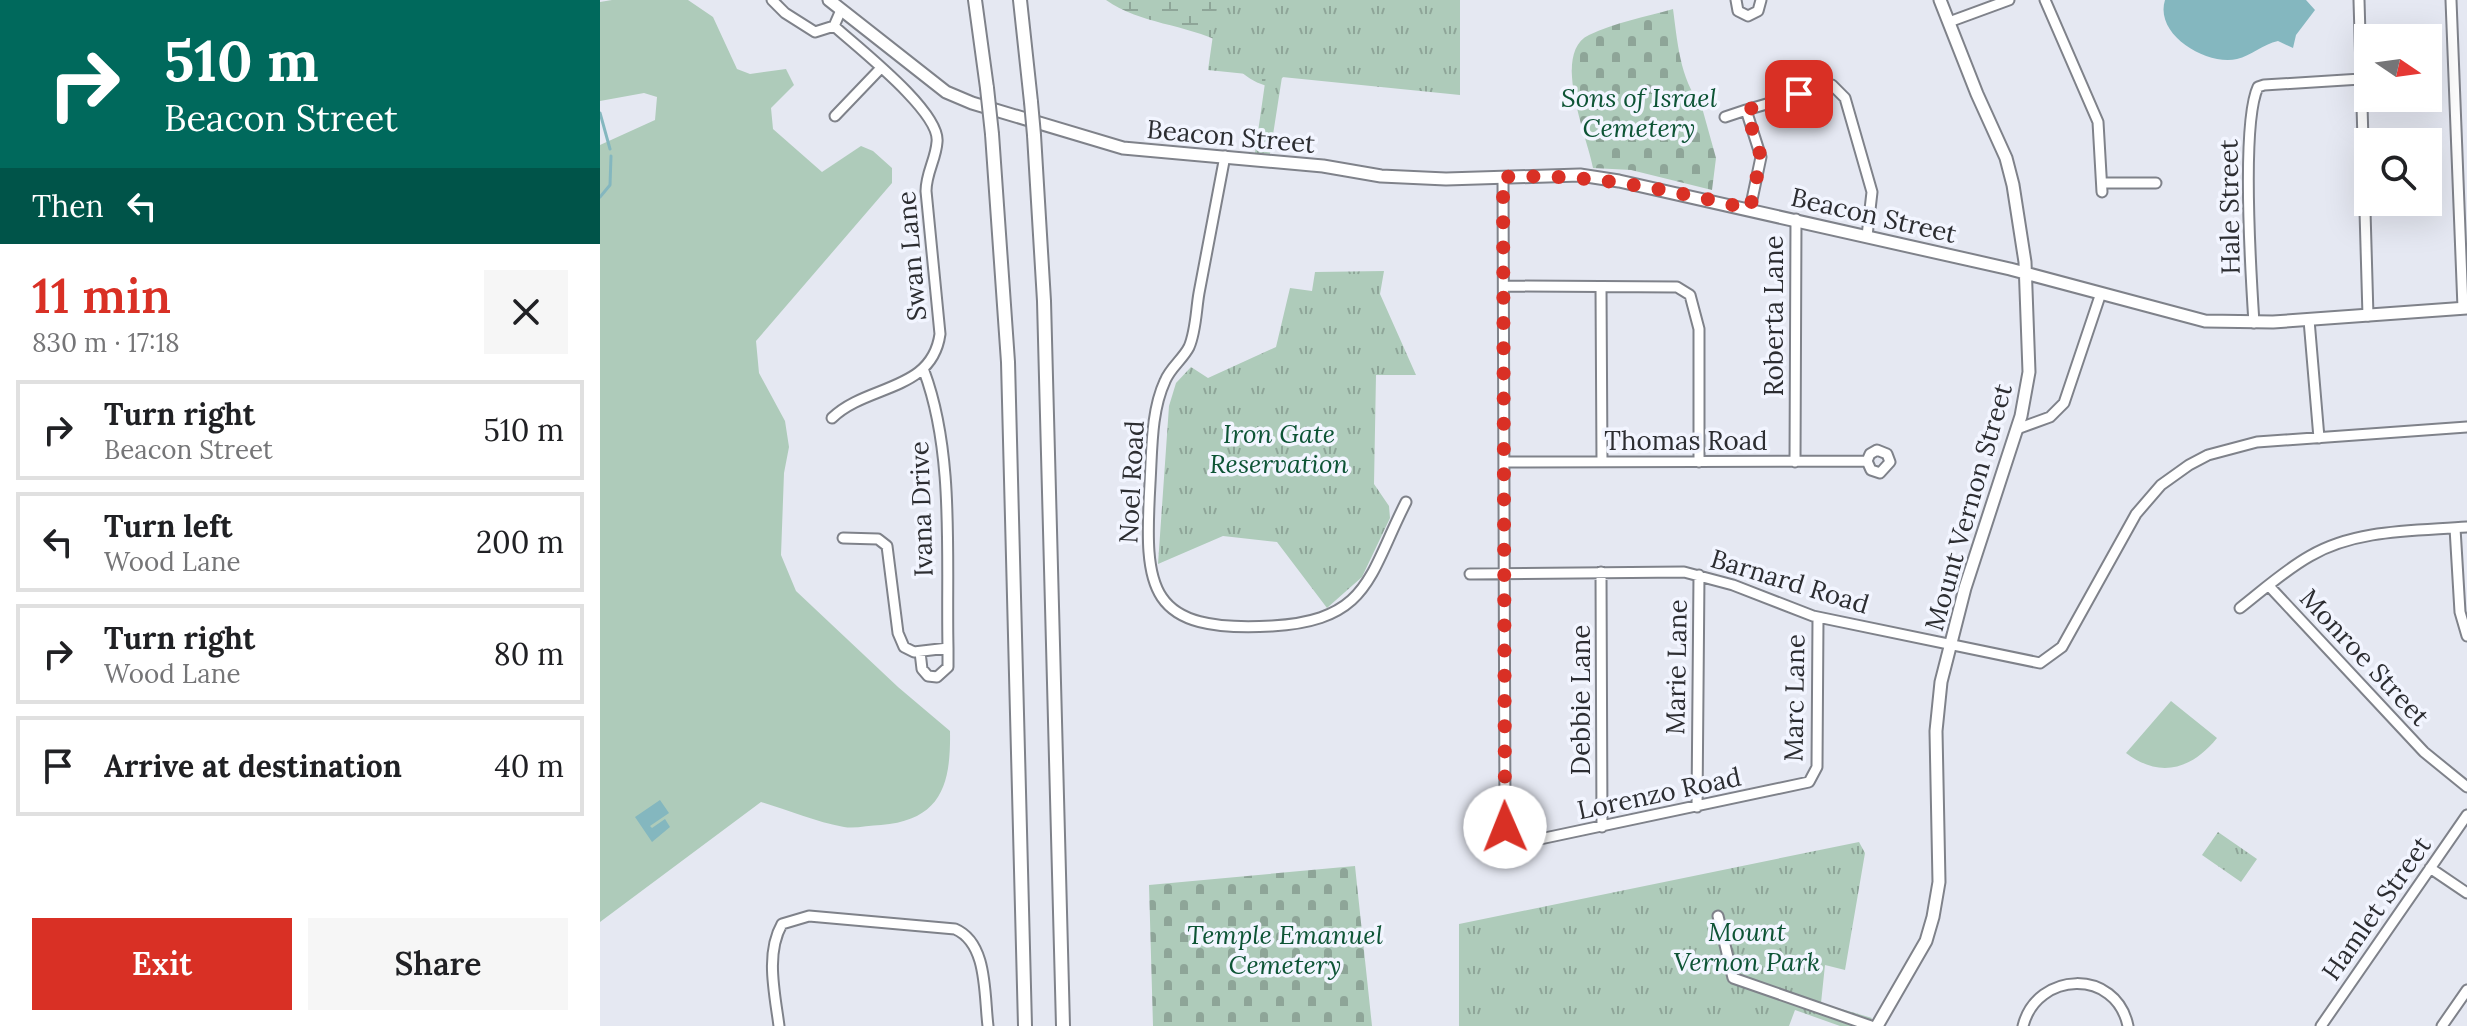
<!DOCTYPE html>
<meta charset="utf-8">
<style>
body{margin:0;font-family:Lora,serif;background:#f6f6f6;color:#202124;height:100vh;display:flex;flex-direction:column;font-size:30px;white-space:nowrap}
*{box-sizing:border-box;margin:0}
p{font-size:26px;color:#757577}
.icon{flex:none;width:44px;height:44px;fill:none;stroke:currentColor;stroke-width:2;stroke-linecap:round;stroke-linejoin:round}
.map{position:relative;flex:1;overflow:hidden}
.drawer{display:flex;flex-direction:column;background:#fff;width:600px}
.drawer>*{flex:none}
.guide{background:#00695c;color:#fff;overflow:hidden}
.needle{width:52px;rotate:103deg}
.buttons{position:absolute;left:1754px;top:24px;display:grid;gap:16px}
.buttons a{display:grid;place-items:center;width:88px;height:88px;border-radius:0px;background:#fff;box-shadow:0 8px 32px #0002;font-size:40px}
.pin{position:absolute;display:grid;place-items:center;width:68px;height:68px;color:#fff;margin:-34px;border-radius:16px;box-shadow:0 4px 12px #0006}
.me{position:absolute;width:88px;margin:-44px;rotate:359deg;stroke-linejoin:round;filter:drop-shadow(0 0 6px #0008)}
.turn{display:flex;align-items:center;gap:28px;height:168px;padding:0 32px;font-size:36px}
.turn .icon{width:104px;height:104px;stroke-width:2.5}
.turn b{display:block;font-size:56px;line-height:68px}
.then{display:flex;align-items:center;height:76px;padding:0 32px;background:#0003;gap:16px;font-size:30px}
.round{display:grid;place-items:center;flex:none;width:84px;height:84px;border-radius:0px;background:#f6f6f6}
.headline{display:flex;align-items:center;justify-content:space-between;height:136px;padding:0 32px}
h1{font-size:48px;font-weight:600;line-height:60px;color:#d93025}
.primary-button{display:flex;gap:16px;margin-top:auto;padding:16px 32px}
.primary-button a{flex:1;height:92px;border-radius:0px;background:#d93025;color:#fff;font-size:32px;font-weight:600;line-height:92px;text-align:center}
.primary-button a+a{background:#f6f6f6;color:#202124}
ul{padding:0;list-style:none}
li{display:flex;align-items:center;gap:24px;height:100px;margin:0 16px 12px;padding:0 16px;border:4px solid #e0e0e0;border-radius:0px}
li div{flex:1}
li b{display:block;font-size:30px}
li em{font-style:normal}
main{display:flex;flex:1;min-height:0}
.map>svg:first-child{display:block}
.green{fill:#aecbba}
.wetland{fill:url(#wetland-marsh)}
.cemetery{fill:url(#cemetery-stones)}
.park{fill:url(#park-tufts)}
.water{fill:#84b7bf}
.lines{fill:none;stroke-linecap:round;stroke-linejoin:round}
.stream{stroke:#84b7bf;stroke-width:3}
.minor-casing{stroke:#7f828a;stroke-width:13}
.major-casing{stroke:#7f828a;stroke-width:15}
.highway-casing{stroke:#7f828a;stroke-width:16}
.minor{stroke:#fff;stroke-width:9}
.major{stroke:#fff;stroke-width:11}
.highway{stroke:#fff;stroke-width:12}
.highway-bridge-casing{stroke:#7f828a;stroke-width:16;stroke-linecap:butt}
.highway-bridge{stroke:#fff;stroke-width:12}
.route{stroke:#d93025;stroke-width:14;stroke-dasharray:0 25.2}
.labels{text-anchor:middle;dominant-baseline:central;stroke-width:7;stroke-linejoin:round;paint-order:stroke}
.park-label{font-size:26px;font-style:italic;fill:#0d5435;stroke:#f2f5ff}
.street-label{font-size:26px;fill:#2c2d31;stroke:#f2f5ff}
</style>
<main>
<section class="drawer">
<div class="guide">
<div class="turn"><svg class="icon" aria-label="right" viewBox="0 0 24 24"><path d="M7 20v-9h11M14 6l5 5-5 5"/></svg><div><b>510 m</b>Beacon Street</div></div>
<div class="then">Then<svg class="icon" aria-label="left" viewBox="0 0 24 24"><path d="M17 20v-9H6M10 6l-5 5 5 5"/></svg></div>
</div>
<div class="headline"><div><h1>11 min</h1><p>830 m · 17:18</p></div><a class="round"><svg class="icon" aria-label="close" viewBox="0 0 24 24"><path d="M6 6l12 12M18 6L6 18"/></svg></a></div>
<ul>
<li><svg class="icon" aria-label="right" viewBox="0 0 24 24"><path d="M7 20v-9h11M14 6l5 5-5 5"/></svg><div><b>Turn right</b><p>Beacon Street</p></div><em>510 m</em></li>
<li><svg class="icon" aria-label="left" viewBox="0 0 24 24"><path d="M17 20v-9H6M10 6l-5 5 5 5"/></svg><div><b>Turn left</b><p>Wood Lane</p></div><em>200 m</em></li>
<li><svg class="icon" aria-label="right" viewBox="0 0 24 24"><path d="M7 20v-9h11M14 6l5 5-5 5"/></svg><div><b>Turn right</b><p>Wood Lane</p></div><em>80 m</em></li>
<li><svg class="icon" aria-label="arrive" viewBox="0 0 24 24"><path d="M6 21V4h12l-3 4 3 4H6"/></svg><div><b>Arrive at destination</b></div><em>40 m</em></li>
</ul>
<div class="primary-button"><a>Exit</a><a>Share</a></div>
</section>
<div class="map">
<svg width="1867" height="1026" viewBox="0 0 1867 1026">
<defs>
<pattern id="wetland-marsh" width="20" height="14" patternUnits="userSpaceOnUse" patternTransform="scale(2)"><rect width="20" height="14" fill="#aecbba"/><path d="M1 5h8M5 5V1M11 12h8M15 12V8" fill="none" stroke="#8ea598"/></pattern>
<pattern id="cemetery-stones" width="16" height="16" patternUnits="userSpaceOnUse" patternTransform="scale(2)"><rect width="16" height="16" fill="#aecbba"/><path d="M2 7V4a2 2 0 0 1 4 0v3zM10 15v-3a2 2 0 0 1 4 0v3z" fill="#8ea598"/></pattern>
<pattern id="park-tufts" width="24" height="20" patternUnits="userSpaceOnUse" patternTransform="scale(2)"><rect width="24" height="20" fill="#aecbba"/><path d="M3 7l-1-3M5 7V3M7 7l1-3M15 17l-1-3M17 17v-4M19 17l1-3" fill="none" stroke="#8ea598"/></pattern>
</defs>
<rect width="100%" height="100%" fill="#e5e8f2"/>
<path class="green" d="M12,0H88L113,17L137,69L150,74L186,69L194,85L171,108L173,129L222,172L261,146L273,151L292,168V183L156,341L159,373L185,421L189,447L184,473L181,555L196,591L298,687L350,731C351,785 341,820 281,825C269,825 255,829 244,827C216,822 188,810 161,802L0,922V145L55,120L57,97L44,93L0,101V2Z
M1571,701L1617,738C1592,769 1560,779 1526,753Z"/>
<path class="wetland" d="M506,0H692L702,63L670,87C645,80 633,67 623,43C585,24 540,24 506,0Z"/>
<path class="cemetery" d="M1073,9C1077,38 1080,81 1101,104L1116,158L1112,190L1031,170L993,168C987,136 951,53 989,35C1014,23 1045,17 1073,9Z
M755,866L772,1026H553L549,885Z"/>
<path class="park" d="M618,0H860V95L682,77L670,154L655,153L666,76L608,70Z
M784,271L780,294L816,375H776L774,484L789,506L790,518L762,577L727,608L677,542L623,536L558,564L569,406L576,383L591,367L608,378L676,347L690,288L712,291L715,272Z
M1618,832L1657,859L1641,882L1602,855Z
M1259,842L1265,853L1245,970L1225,965L1221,1003L1272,1018L1267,1026H1240L1195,1010L1189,1026H859V924Z"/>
<path class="water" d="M1565,0H1706L1715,10L1696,35L1693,48L1678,41C1663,44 1651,56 1637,59C1607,66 1554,35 1565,0Z
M60,800L69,813L50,826L52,828L65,819L70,827L52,842L35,817Z"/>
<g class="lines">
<path class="stream" d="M0,113L10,149
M0,197L10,185L11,156"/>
<g class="minor-casing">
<path id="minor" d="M172,0L185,13L215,32L234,26L241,10
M1136,0L1138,11L1148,16L1158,11L1161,0
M1445,0L1498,122L1502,192
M1759,0L1768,316
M1851,0L1863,308
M1349,22L1409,0
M235,116L280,69
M1125,117L1146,110
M625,156C616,202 608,247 599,293C596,310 596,331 589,347C583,359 570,368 565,381C551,411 552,450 550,483C544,590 547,633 672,626C769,620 768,577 806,502
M903,177L905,824L908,833L926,842L1209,782L1217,767L1218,618
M1502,183H1556
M1150,209L1161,157L1146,110L1232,85L1245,98L1272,192L1267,236
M904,286L1077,287L1090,295L1099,329V462
M1001,287L1002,462
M1709,320L1719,438
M1654,323C1651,277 1641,123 1658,87L1664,85L1761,79
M232,418C267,384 332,392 340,334L326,191C326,173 336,159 337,142C341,112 257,47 234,26
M1417,429L1450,417L1464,403L1501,293
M904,462L1267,461L1270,454L1277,450L1287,454L1290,462L1280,473L1271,470L1267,461
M1195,462L1196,219
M1855,528L1860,612L1867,636
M243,538L278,539L287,546L298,633L304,647L314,652L348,648C346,559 355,454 324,371
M1001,572L1002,827
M870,574L1084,572L1133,585L1213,616L1440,663L1462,647L1536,514L1561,485L1589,465L1608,455L1657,442L1867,427
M1669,586L1824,752L1867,787
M1640,608C1663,590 1685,570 1710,556C1756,529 1815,531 1867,527
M320,652L322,669L328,676L337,677L348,667V648
M1097,807L1099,575
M1830,868L1867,893
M1118,916L1133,978L1271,1026
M179,1026C175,994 165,954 182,924L209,916L355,929C388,943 384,995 388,1026
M1423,1026C1437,971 1516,968 1528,1026
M1721,1026L1867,815
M1842,1026L1867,990"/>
</g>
<g class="major-casing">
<path id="major" d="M229,0L346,92L372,103L523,148L723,166L781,176L846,179L980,175L1019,181L1410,269L1605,321L1673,322L1867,308
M1277,1026L1326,941L1333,917L1339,882L1336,731L1341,682L1365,588L1421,416L1429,372L1425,262L1413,185L1406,158L1377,94L1340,0"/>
</g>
<g class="highway-casing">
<path id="highway" d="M375,0L387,88
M420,0L431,102
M392,134L408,362L425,1026
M434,135L444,301L463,1026"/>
</g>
<use href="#minor" class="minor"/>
<use href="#major" class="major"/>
<use href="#highway" class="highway"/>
<g class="highway-bridge-casing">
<path id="highway-bridge" d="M387,88L392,134
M431,102L434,135"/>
</g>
<use href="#highway-bridge" class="highway-bridge"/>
</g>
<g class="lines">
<path class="route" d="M905,827L903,177C991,173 1065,189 1150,209L1161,157L1146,110L1199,94"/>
</g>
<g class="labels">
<g class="park-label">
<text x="1039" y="97">Sons of Israel<tspan x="1039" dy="30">Cemetery</tspan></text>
<text x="679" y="433">Iron Gate<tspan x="679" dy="30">Reservation</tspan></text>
<text x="1147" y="931">Mount<tspan x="1147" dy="30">Vernon Park</tspan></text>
<text x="685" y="934">Temple Emanuel<tspan x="685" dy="30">Cemetery</tspan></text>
</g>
<g class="street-label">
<text transform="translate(631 136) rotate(5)">Beacon Street</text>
<text transform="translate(1629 207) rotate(-91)">Hale Street</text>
<text transform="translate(1274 215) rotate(13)">Beacon Street</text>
<text transform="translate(311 256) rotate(-95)">Swan Lane</text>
<text transform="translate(1173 316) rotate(-90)">Roberta Lane</text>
<text x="1086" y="440">Thomas Road</text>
<text transform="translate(531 482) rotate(-87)">Noel Road</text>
<text transform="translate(1368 507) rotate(-74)">Mount Vernon Street</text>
<text transform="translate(321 509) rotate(-92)">Ivana Drive</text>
<text transform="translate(1190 581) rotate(17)">Barnard Road</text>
<text transform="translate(1765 657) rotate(47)">Monroe Street</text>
<text transform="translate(1076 667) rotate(-89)">Marie Lane</text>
<text transform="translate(1194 698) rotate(-89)">Marc Lane</text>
<text transform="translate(980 700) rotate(-90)">Debbie Lane</text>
<text transform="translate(1059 793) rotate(-12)">Lorenzo Road</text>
<text transform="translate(1776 908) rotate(-55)">Hamlet Street</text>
</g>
</g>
</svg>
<div class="buttons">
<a><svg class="needle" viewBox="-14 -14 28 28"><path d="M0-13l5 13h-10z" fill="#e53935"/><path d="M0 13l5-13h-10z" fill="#757577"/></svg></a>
<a><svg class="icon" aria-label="search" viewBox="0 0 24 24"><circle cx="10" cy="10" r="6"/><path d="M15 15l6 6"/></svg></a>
</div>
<div class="pin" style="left:1199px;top:94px;background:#d93025"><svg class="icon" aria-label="arrive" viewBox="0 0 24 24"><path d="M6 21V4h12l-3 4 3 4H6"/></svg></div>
<svg class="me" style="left:905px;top:827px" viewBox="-20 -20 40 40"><circle r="19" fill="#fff"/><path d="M0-13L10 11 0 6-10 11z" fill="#d93025"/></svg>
</div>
</main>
